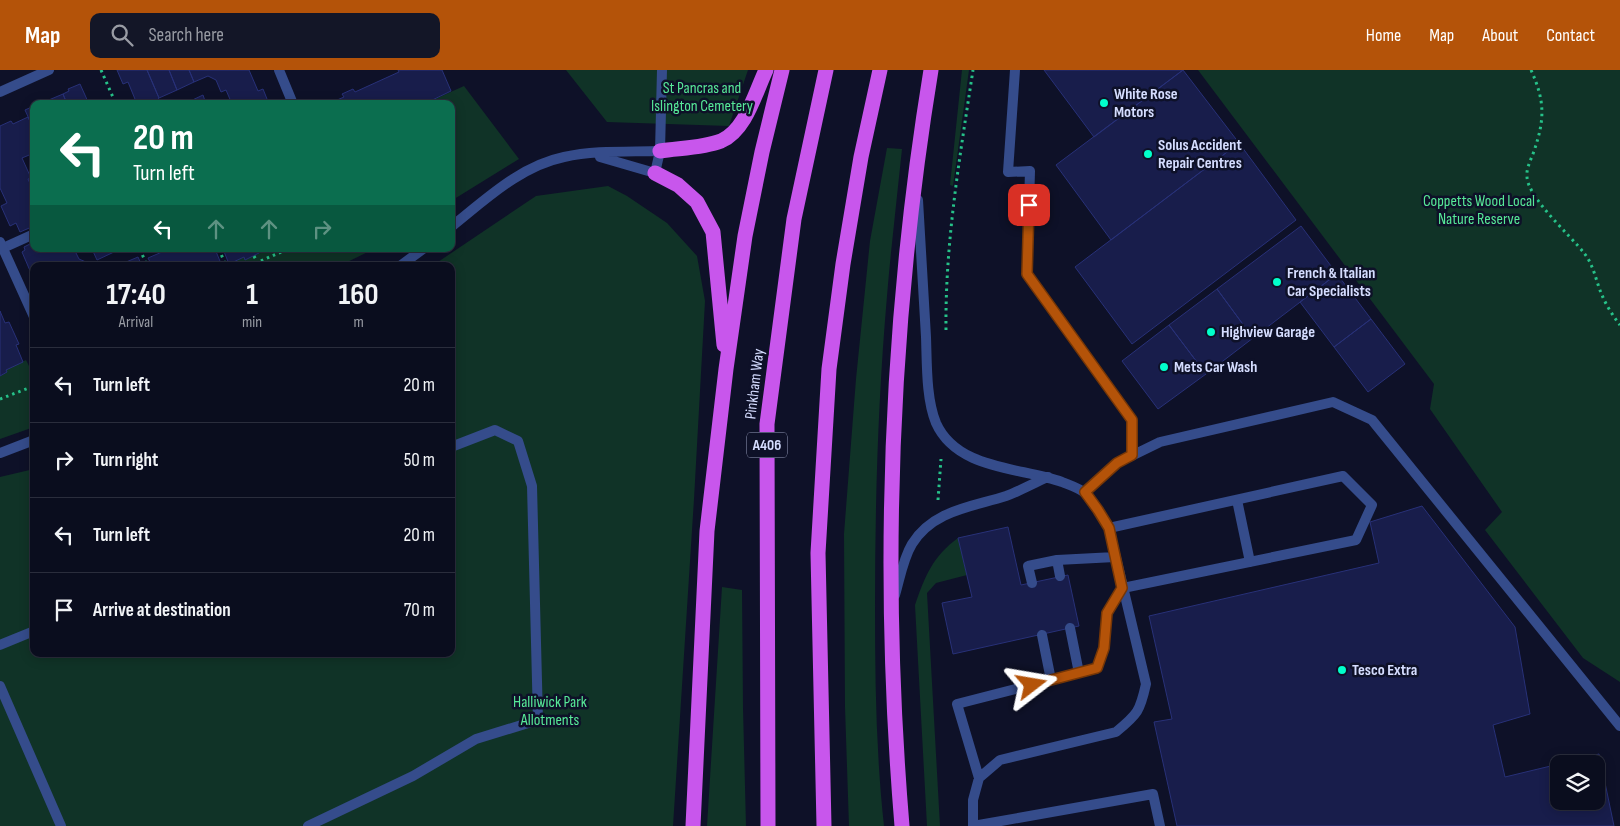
<!DOCTYPE html>
<style>
body{margin:0;font-family:"Sofia Sans Condensed",sans-serif;background:#131627;color:#f1f3f6;height:100vh;display:flex;flex-direction:column;font-size:19px;white-space:nowrap}
*{box-sizing:border-box;margin:0}
p{font-size:16px;color:#999ca4}
.icon{flex:none;width:28px;height:28px;fill:none;stroke:currentColor;stroke-width:2;stroke-linecap:round;stroke-linejoin:round}
.map{position:relative;flex:1;overflow:hidden}
.drawer{position:absolute;left:30px;top:192px;width:425px;height:395px;display:flex;flex-direction:column;background:#0a0d1e;border-radius:10px;box-shadow:0 2px 12px #0003,0 0 0 1px #2a2d3c}
.drawer>*{flex:none}
.top-card{position:absolute;left:30px;top:30px;width:425px;height:152px;border-radius:10px;box-shadow:0 2px 12px #0003,0 0 0 1px #2a2d3c;background:#0b6e4f;color:#fff;overflow:hidden}
.controls{position:absolute;left:1550px;top:685px;display:grid;gap:10px}
.controls a{display:grid;place-items:center;width:55px;height:55px;border-radius:10px;background:#0a0d1e;box-shadow:0 2px 12px #0003,0 0 0 1px #2a2d3c;font-size:25px}
.pin{position:absolute;display:grid;place-items:center;width:42px;height:42px;color:#fff;margin:-21px;border-radius:10px;box-shadow:0 2px 8px #0006}
.me{position:absolute;width:55px;margin:-28px;rotate:76deg;stroke-linejoin:round;filter:drop-shadow(0 0 4px #0008)}
.turn{display:flex;align-items:center;gap:18px;height:105px;padding:0 20px;font-size:22px}
.turn .icon{width:65px;height:65px;stroke-width:2.5}
.turn b{display:block;font-size:35px;line-height:42px}
.lanes{display:flex;align-items:center;height:48px;padding:0 20px;background:#0003;justify-content:center;gap:25px;direction:ltr}
.lanes .off{opacity:.35}
.eta{display:flex;justify-content:space-evenly;align-items:center;height:85px;text-align:center}
.eta b{font-size:30px;font-weight:700;line-height:35px}
ul{padding:0;list-style:none}
li{display:flex;align-items:center;gap:15px;height:75px;padding:0 20px;border-top:1px solid #2a2d3c}
li div{flex:1}
li b{display:block;font-size:19px}
li em{font-style:normal}
header{display:flex;align-items:center;gap:30px;box-sizing:border-box;height:70px;padding:0 25px;background:#b45309;color:#fff}
header strong{font-size:24px}
nav{display:flex;gap:28px;margin-inline-start:auto;font-size:18px}
.search{width:350px;height:45px;background:#131627;display:flex;align-items:center;gap:12px;box-sizing:border-box;padding:0 18px;border-radius:10px;color:#999ca4;font-size:19px}
.map>svg:first-child{display:block}
.green{fill:#103327}
.building{fill:#181d4b;stroke:#283178}
.lines{fill:none;stroke-linecap:round;stroke-linejoin:round}
.path{stroke:#26c289;stroke-width:3;stroke-dasharray:2.5 4;stroke-linecap:butt}
.service{stroke:#354c8b;stroke-width:10}
.minor{stroke:#354c8b;stroke-width:10}
.tertiary{stroke:#354c8b;stroke-width:10}
.trunk{stroke:#c856ec;stroke-width:15}
.route-casing{stroke:#753606;stroke-width:12}
.route{stroke:#b45309;stroke-width:9}
.poi-dot{fill:#01ffcb;stroke:#0e1128;stroke-width:2}
.labels{text-anchor:middle;dominant-baseline:central;stroke-width:5;stroke-linejoin:round;paint-order:stroke}
.shield{fill:#0e1128;stroke:#99a0be;stroke-width:1}
.shield-label{font-size:15px;font-weight:bold;fill:#d5ddff}
.park-label{font-size:16px;fill:#57e998;stroke:#0e1128}
.poi-label{font-size:16px;font-weight:bold;fill:#d5ddff;stroke:#0e1128;text-anchor:start}
.street-label{font-size:16px;fill:#d5ddff;stroke:#0e1128}
</style>
<header>
<strong>Map</strong>
<div class="search"><svg class="icon" aria-label="search" viewBox="0 0 24 24"><circle cx="10" cy="10" r="6"/><path d="M15 15l6 6"/></svg>Search here</div>
<nav><a>Home</a><a>Map</a><a>About</a><a>Contact</a></nav>
</header>
<div class="map">
<svg width="1620" height="756" viewBox="0 0 1620 756">
<rect width="100%" height="100%" fill="#0e1128"/>
<path class="green" d="M566,0H748L729,56L607,52Z
M962,0H969L953,116L950,115Z
M1198,0H1620V612L1583,588L1485,460L1502,442L1430,339L1434,314Z
M464,16L519,89L451,131V34H424Z
M887,78L902,79C897,128 891,177 887,226C878,329 875,433 875,536C875,610 876,683 884,756H849L845,637L844,464L856,309L870,171Z
M608,116L627,126L667,153L697,186L705,231L694,429L673,756H0V407L34,399V584H451V196H432L536,126Z
M262,179L267,180L374,179L339,196H223L244,187L245,189L263,182Z
M26,290L34,306V357L0,369V306L6,303V300Z
M958,468L967,505L936,513L927,523L940,756H927L915,535C925,506 933,486 958,468Z
M722,517L742,520L743,638L746,756H707Z"/>
<path class="building" d="M117,0H147L159,28L158,29L160,34H137L128,12L123,14Z
M147,0H169L177,20L159,28Z
M169,0H189L194,12L177,20Z
M189,0H249L258,21L263,19L269,34H232L226,20L221,22L216,10L208,6L194,12Z
M398,0H442L451,21L424,34H328L344,27L342,24L353,19L355,22L399,2Z
M1044,0H1183L1094,67Z
M1183,0L1239,73L1111,170L1056,95Z
M80,14L89,34H67L63,24L69,21L68,19Z
M63,24L67,34H45L44,32Z
M203,25L206,34H184Z
M34,36V60L25,40Z
M28,47L34,60V83L22,88L31,108L28,109L34,123V156L20,162L16,153L10,156L1,136L7,133L0,118V56L11,51L13,54Z
M1239,73L1296,150L1132,274L1075,197Z
M1301,156L1337,204L1253,268L1217,219Z
M34,172V179H74L79,189L95,196H34V210L22,182L25,180L24,177Z
M92,179H112L114,182L97,190Z
M169,179H215L222,196H152L148,188Z
M223,179H262L263,181L245,190L244,187L229,194Z
M138,187L142,196H116L119,195Z
M1337,204L1371,249L1334,277L1300,232Z
M1217,219L1253,268L1206,304L1169,255Z
M0,241L5,253L9,252L19,274L16,275L23,292L6,300L7,302L0,306Z
M1371,249L1405,294L1368,322L1334,277Z
M1169,255L1206,304L1158,339L1122,291Z
M1422,436L1515,557L1530,644L1493,655L1505,707L1559,694V731H1596V694H1560L1599,684L1614,756H1177L1154,652L1172,649L1149,546L1379,493L1370,452Z
M1008,457L1021,515L1068,505L1079,556L953,584L942,533L972,527L958,468Z"/>
<g class="lines">
<path class="path" d="M101,0L116,34
M1531,0C1545,31 1545,49 1534,81C1531,90 1526,98 1527,107C1528,128 1570,165 1584,183C1594,195 1596,212 1602,225C1606,235 1613,246 1620,255
M140,179L147,196
M219,179L226,196
M254,186L257,192
M249,196L288,179
M946,260C945,172 960,86 973,0
M0,329L34,316
M938,430L941,389"/>
<path class="service" d="M1015,0L1008,102L1030,101L1027,204L1132,350V385
M655,103L660,81L662,0
M918,130C921,176 923,221 926,267C927,293 926,329 936,353C957,400 1020,397 1062,412C1069,415 1080,418 1086,424C1095,433 1102,446 1109,458L1146,614C1140,641 1138,644 1116,662L1000,690L979,708L973,730V756
M3,178L34,164
M1085,422L1117,393L1160,372L1333,332L1372,350L1620,656
M1237,430L1250,492
M1057,490L1060,506
M1032,513L1028,496L1057,490L1115,487
M895,525C900,508 903,489 912,474C933,440 972,437 1006,426C1020,421 1034,413 1048,407
M1070,558L1079,603
M1042,565L1051,610
M0,575L34,561
M0,616L61,756
M979,708L957,634L1097,598L1104,579L1107,543L1123,518L1356,470L1372,435L1343,406L1109,458
M308,756L413,706L476,669L538,650L532,416L518,371L495,360L451,377
M973,756L1153,724L1160,756"/>
<path class="minor" d="M279,0L293,34
M0,22L49,0
M0,172L34,247"/>
<path class="tertiary" d="M600,87L655,103
M451,157C485,130 520,96 564,87C595,80 628,82 660,81
M400,196L423,179
M0,383L34,370"/>
<path class="trunk" d="M660,81C679,78 703,78 721,71C746,60 755,23 766,0
M655,103L678,115L697,132L713,162L724,275
M693,756L707,461L726,299L745,166L762,82L782,0
M768,756L767,354L794,149L826,0
M824,756L818,483L829,299L843,194L861,87L880,0
M902,756C881,504 890,250 931,0"/>
</g>
<g class="lines">
<g class="route-casing">
<path id="route" d="M1029,135L1027,204L1132,350V385L1117,393L1085,422L1098,440L1109,458L1122,518L1107,543L1104,578L1097,598L1032,615"/>
</g>
<use href="#route" class="route"/>
</g>
<g class="poi-dot">
<circle cx="1104" cy="33" r="5"/>
<circle cx="1148" cy="84" r="5"/>
<circle cx="1277" cy="212" r="5"/>
<circle cx="1211" cy="262" r="5"/>
<circle cx="1164" cy="297" r="5"/>
<circle cx="1342" cy="600" r="5"/>
</g>
<g class="labels">
<rect class="shield" x="747" y="362.5" width="40" height="25" rx="4"/>
<g class="shield-label">
<text x="767" y="375">A406</text>
</g>
<g class="park-label">
<text x="702" y="18">St Pancras and<tspan x="702" dy="18">Islington Cemetery</tspan></text>
<text x="1479" y="131">Coppetts Wood Local<tspan x="1479" dy="18">Nature Reserve</tspan></text>
<text x="550" y="632">Halliwick Park<tspan x="550" dy="18">Allotments</tspan></text>
</g>
<g class="poi-label">
<text x="1114" y="24">White Rose<tspan x="1114" dy="18">Motors</tspan></text>
<text x="1158" y="75">Solus Accident<tspan x="1158" dy="18">Repair Centres</tspan></text>
<text x="1287" y="203">French &amp; Italian<tspan x="1287" dy="18">Car Specialists</tspan></text>
<text x="1221" y="262">Highview Garage</text>
<text x="1174" y="297">Mets Car Wash</text>
<text x="1352" y="600">Tesco Extra</text>
</g>
<g class="street-label">
<text transform="translate(755 314) rotate(-83)">Pinkham Way</text>
</g>
</g>
</svg>
<div class="controls">
<a><svg class="icon" aria-label="layers" viewBox="0 0 24 24"><path d="M12 4l9 5-9 5-9-5zM3 14l9 5 9-5"/></svg></a>
</div>
<div class="pin" style="left:1029px;top:135px;background:#d93025"><svg class="icon" aria-label="arrive" viewBox="0 0 24 24"><path d="M6 21V4h12l-3 4 3 4H6"/></svg></div>
<svg class="me" style="left:1032px;top:615px" viewBox="-20 -20 40 40"><path d="M0-17L14 15 0 8-14 15z" fill="#b45309" stroke="#fff" stroke-width="4"/></svg>
<div class="top-card">
<div class="turn"><svg class="icon" aria-label="left" viewBox="0 0 24 24"><path d="M17 20v-9H6M10 6l-5 5 5 5"/></svg><div><b>20 m</b>Turn left</div></div>
<div class="lanes"><svg class="icon" aria-label="left" viewBox="0 0 24 24"><path d="M17 20v-9H6M10 6l-5 5 5 5"/></svg><svg class="icon off" aria-label="ahead" viewBox="0 0 24 24"><path d="M12 20V5M6 11l6-6 6 6"/></svg><svg class="icon off" aria-label="ahead" viewBox="0 0 24 24"><path d="M12 20V5M6 11l6-6 6 6"/></svg><svg class="icon off" aria-label="right" viewBox="0 0 24 24"><path d="M7 20v-9h11M14 6l5 5-5 5"/></svg></div>
</div>
<section class="drawer">
<div class="eta">
<div><b>17:40</b><p>Arrival</p></div>
<div><b>1</b><p>min</p></div>
<div><b>160</b><p>m</p></div>
</div>
<ul>
<li><svg class="icon" aria-label="left" viewBox="0 0 24 24"><path d="M17 20v-9H6M10 6l-5 5 5 5"/></svg><div><b>Turn left</b></div><em>20 m</em></li>
<li><svg class="icon" aria-label="right" viewBox="0 0 24 24"><path d="M7 20v-9h11M14 6l5 5-5 5"/></svg><div><b>Turn right</b></div><em>50 m</em></li>
<li><svg class="icon" aria-label="left" viewBox="0 0 24 24"><path d="M17 20v-9H6M10 6l-5 5 5 5"/></svg><div><b>Turn left</b></div><em>20 m</em></li>
<li><svg class="icon" aria-label="arrive" viewBox="0 0 24 24"><path d="M6 21V4h12l-3 4 3 4H6"/></svg><div><b>Arrive at destination</b></div><em>70 m</em></li>
</ul>
</section>
</div>
